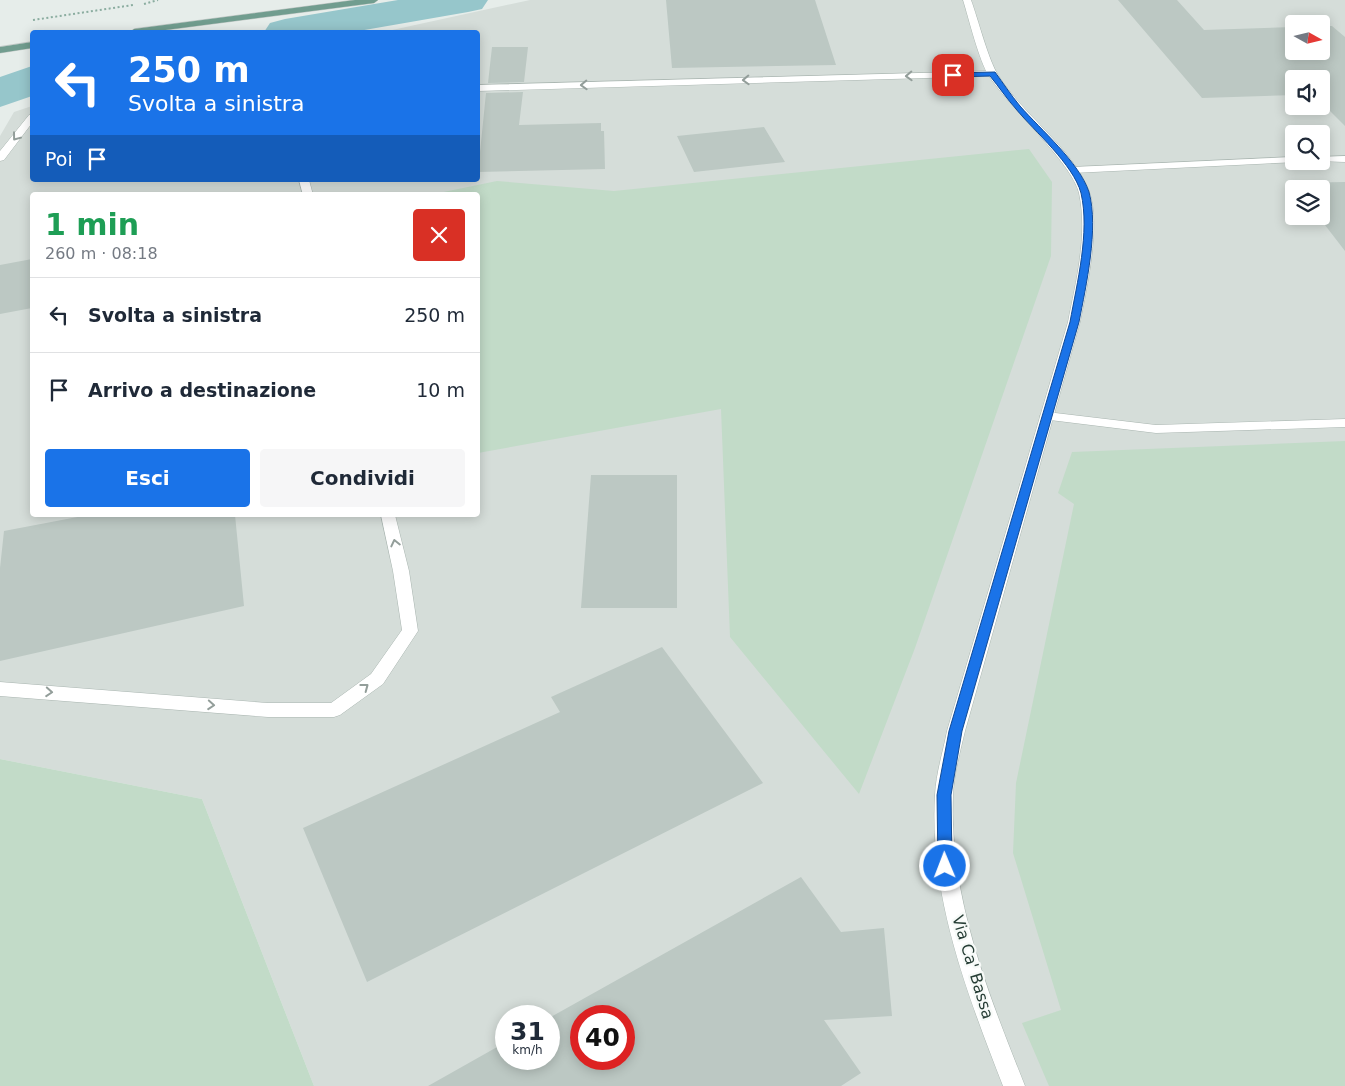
<!DOCTYPE html>
<html lang="it">
<meta charset="utf-8">
<style>
body{margin:0;font-family:"DejaVu Sans",sans-serif;background:#f6f6f7;color:#1f2937;height:100vh;display:flex;flex-direction:column;font-size:19px;white-space:nowrap}
*{box-sizing:border-box;margin:0}
p{font-size:16px;color:#747a83}
.icon{flex:none;width:28px;height:28px;fill:none;stroke:currentColor;stroke-width:2;stroke-linecap:round;stroke-linejoin:round}
.map{position:relative;flex:1;overflow:hidden}
.sheet{position:absolute;left:30px;top:192px;width:450px;height:325px;display:flex;flex-direction:column;background:#fff;border-radius:5px;box-shadow:0 2px 12px #0003}
.sheet>*{flex:none}
.guide{position:absolute;left:30px;top:30px;width:450px;height:152px;border-radius:5px;box-shadow:0 2px 12px #0003;background:#1a73e8;color:#fff;overflow:hidden}
.needle{width:32px;rotate:98deg}
.controls{position:absolute;left:1285px;top:15px;display:grid;gap:10px}
.controls a{display:grid;place-items:center;width:45px;height:45px;border-radius:5px;background:#fff;box-shadow:0 2px 12px #0003;font-size:25px}
.speed{position:absolute;left:495px;top:1005px;display:flex;gap:10px;font-size:25px;font-weight:700;text-align:center}
.speed>*{display:grid;place-content:center;width:65px;height:65px;border-radius:50%;background:#fff;box-shadow:0 2px 12px #0003;line-height:1}
.speed small{font-size:12px;font-weight:400}
.speed .limit{border:8px solid #d22;background:#fff;color:#111}
.pin{position:absolute;display:grid;place-items:center;width:42px;height:42px;color:#fff;margin:-21px;border-radius:10px;box-shadow:0 2px 8px #0006}
.me{position:absolute;width:55px;margin:-28px;rotate:359deg;stroke-linejoin:round;filter:drop-shadow(0 0 4px #0008)}
.turn{display:flex;align-items:center;gap:18px;height:105px;padding:0 15px;font-size:22px}
.turn .icon{width:65px;height:65px;stroke-width:2.5}
.turn b{display:block;font-size:35px;line-height:42px}
.then{display:flex;align-items:center;height:48px;padding:0 15px;background:#0003;gap:10px;font-size:19px}
.round{display:grid;place-items:center;flex:none;width:52px;height:52px;border-radius:5px;background:#f6f6f7}
.head{display:flex;align-items:center;justify-content:space-between;height:85px;padding:0 15px}
h1{font-size:30px;font-weight:600;line-height:38px;color:#1e9e55}
.button{display:flex;gap:10px;margin-top:auto;padding:10px 15px}
.button a{flex:1;height:58px;border-radius:5px;background:#1a73e8;color:#fff;font-size:20px;font-weight:600;line-height:58px;text-align:center}
.button a+a{background:#f6f6f7;color:#1f2937}
ul{padding:0;list-style:none}
li{display:flex;align-items:center;gap:15px;height:75px;padding:0 15px;border-top:1px solid #e0e1e3}
li div{flex:1}
li b{display:block;font-size:19px}
li em{font-style:normal}
.map>svg:first-child{display:block}
.built{fill:#d5ddd9;fill-rule:evenodd}
.green{fill:#c2dbc8}
.lines{fill:none;stroke-linecap:round;stroke-linejoin:round}
.river{fill:#96c6cb;fill-rule:evenodd}
.building{fill:#bcc8c3;fill-rule:evenodd}
.service-casing{stroke:#a9b5b0;stroke-width:1}
.minor-casing{stroke:#a9b5b0;stroke-width:1}
.tertiary-casing{stroke:#a9b5b0;stroke-width:1}
.primary-casing{stroke:#c3c9c7;stroke-width:1}
.path{stroke:#8bada0;stroke-width:2;stroke-dasharray:2 2.5;stroke-linecap:butt}
.service{fill:#fff;fill-rule:evenodd}
.minor{fill:#fff;fill-rule:evenodd}
.tertiary{fill:#fff;fill-rule:evenodd}
.primary{fill:#719d8f;fill-rule:evenodd}
.oneway{stroke:#939e9a}
.route{fill:#1a73e8;stroke:#114b97}
.labels{text-anchor:middle;dominant-baseline:central;stroke-width:4.5;stroke-linejoin:round;paint-order:stroke}
.street-label{font-size:16px;fill:#273e36;stroke:#f7faf8}
</style>
<div class="map">
<svg width="1345" height="1086" viewBox="0 0 1345 1086">
<rect width="100%" height="100%" fill="#e6edea"/>
<path class="built" d="M530,0H1345V1086H314L202,799L0,759V136L14,112L32,106V180H478V32H383ZM1294,24H1321V51H1294ZM1294,79H1321V106H1294ZM1294,134H1321V161H1294ZM1294,189H1321V216H1294ZM32,195H478V515H32ZM506,1016H549V1059H506ZM581,1016H624V1059H581Z"/>
<path class="green" d="M1029,149L1052,182L1051,256L915,648L859,794L730,637L721,409L478,453V195H429L497,181L614,191Z
M1345,441V1086H1049L1022,1023L1061,1010L1013,853L1016,783L1074,504L1058,493L1072,452Z
M0,759L202,799L314,1086H0Z"/>
<g class="lines">
<path class="river" d="M398,0H488L482,9L468,12L353,32H264L270,23L285,19Z
M32,66V96L0,107V77Z"/>
</g>
<path class="building" d="M666,0H815L836,65L672,68Z
M1118,0H1177L1204,30L1294,27V51H1321V26H1332L1345,37V126L1321,102V79H1294V95L1202,98Z
M492,47H528L524,82L488,83Z
M523,92L519,125L601,123V131H604L605,169L478,172L486,93Z
M764,127L785,162L694,172L677,136Z
M1345,182V251L1318,216H1321V189H1296L1291,183Z
M32,259V308L0,314V265Z
M591,475H677V608H581Z
M88,515H235L244,606L0,661V568L4,531Z
M662,647L763,783L367,982L303,828L560,712L551,697Z
M801,877L841,932L884,928L892,1016L824,1020L861,1073L841,1086H428L506,1042V1059H549V1018ZM581,1016H624V1059H581Z"/>
<g class="lines">
<g class="service-casing">
<path id="service" d="M992,71L995,72V76L478,91V85Z
M32,114V123L4,160L0,161V151L29,115Z
M1345,156V162L1317,161H1321V157Z
M1294,157V161L1298,162L1073,173L1068,170L1073,167Z
M299,180H309L313,195H303Z
M381,515H395L409,571L418,631L383,684L340,715L334,717H268L0,696V682L268,703H331L371,674L402,630L393,571Z"/>
</g>
<g class="minor-casing">
<path id="minor" d="M1047,412L1156,425L1345,419V427L1156,433L1042,419L1040,416Z"/>
</g>
<g class="tertiary-casing">
<path id="tertiary" d="M963,0H971C978,19 988,59 998,75C1022,114 1073,149 1089,191C1101,224 1087,287 1080,322L965,731C960,752 954,773 953,795C949,897 988,993 1025,1086H1003C967,993 929,896 935,795C936,773 943,752 947,731L1068,322C1076,281 1088,235 1079,193C1072,163 1009,107 989,76C979,61 969,19 963,0Z"/>
</g>
<g class="primary-casing">
<path id="primary" d="M355,0H378L374,3L150,32H130L134,29Z
M32,42V48L0,53V47Z"/>
</g>
<path class="path" d="M144,4L158,0
M33,20L133,5"/>
<use href="#service" class="service"/>
<use href="#minor" class="minor"/>
<use href="#tertiary" class="tertiary"/>
<use href="#primary" class="primary"/>
</g>
<defs><path id="oneway-chevron" d="M-2-3.5L2.5 0L-2 3.5" fill="none" stroke-width="1.6" stroke-linecap="round" stroke-linejoin="round" transform="scale(1.25)"/></defs>
<g class="oneway">
<use href="#oneway-chevron" transform="translate(909 76) rotate(178)"/>
<use href="#oneway-chevron" transform="translate(746 80) rotate(178)"/>
<use href="#oneway-chevron" transform="translate(584 85) rotate(178)"/>
<use href="#oneway-chevron" transform="translate(16 137) rotate(127)"/>
<use href="#oneway-chevron" transform="translate(395 543) rotate(-103)"/>
<use href="#oneway-chevron" transform="translate(365 687) rotate(-37)"/>
<use href="#oneway-chevron" transform="translate(49 692) rotate(4)"/>
<use href="#oneway-chevron" transform="translate(211 705) rotate(4)"/>
</g>
<path class="route" d="M995,72C1003,83 1011,95 1020,106C1041,130 1079,162 1089,192C1099,228 1086,286 1079,322L962,731L951,795L952,866L950,871L945,873L940,871L938,866L937,795L949,731L1070,322C1077,283 1090,232 1081,193C1073,164 1035,132 1016,109C1007,99 999,87 990,76L953,77L949,75L953,73Z"/>
<g class="labels">
<g class="street-label">
<text transform="translate(973 967) rotate(73)">Via Ca' Bassa</text>
</g>
</g>
</svg>
<div class="controls">
<a><svg class="needle" viewBox="-14 -14 28 28"><path d="M0-13l5 13h-10z" fill="#e53935"/><path d="M0 13l5-13h-10z" fill="#747a83"/></svg></a>
<a><svg class="icon" aria-label="sound" viewBox="0 0 24 24"><path d="M4 9h4l5-4v14l-5-4H4zM17 9q2 3 0 6"/></svg></a>
<a><svg class="icon" aria-label="search" viewBox="0 0 24 24"><circle cx="10" cy="10" r="6"/><path d="M15 15l6 6"/></svg></a>
<a><svg class="icon" aria-label="layers" viewBox="0 0 24 24"><path d="M12 4l9 5-9 5-9-5zM3 14l9 5 9-5"/></svg></a>
</div>
<div class="speed"><div>31<small>km/h</small></div><div class="limit">40</div></div>
<div class="pin" style="left:953px;top:75px;background:#d93025"><svg class="icon" aria-label="arrive" viewBox="0 0 24 24"><path d="M6 21V4h12l-3 4 3 4H6"/></svg></div>
<svg class="me" style="left:945px;top:866px" viewBox="-20 -20 40 40"><circle r="17" fill="#1a73e8" stroke="#fff" stroke-width="3"/><path d="M0-11L8 9 0 5-8 9z" fill="#fff"/></svg>
<div class="guide">
<div class="turn"><svg class="icon" aria-label="left" viewBox="0 0 24 24"><path d="M17 20v-9H6M10 6l-5 5 5 5"/></svg><div><b>250 m</b>Svolta a sinistra</div></div>
<div class="then">Poi<svg class="icon" aria-label="arrive" viewBox="0 0 24 24"><path d="M6 21V4h12l-3 4 3 4H6"/></svg></div>
</div>
<section class="sheet">
<div class="head"><div><h1>1 min</h1><p>260 m · 08:18</p></div><a class="round" style="background:#d93025;color:#fff"><svg class="icon" aria-label="close" viewBox="0 0 24 24"><path d="M6 6l12 12M18 6L6 18"/></svg></a></div>
<ul>
<li><svg class="icon" aria-label="left" viewBox="0 0 24 24"><path d="M17 20v-9H6M10 6l-5 5 5 5"/></svg><div><b>Svolta a sinistra</b></div><em>250 m</em></li>
<li><svg class="icon" aria-label="arrive" viewBox="0 0 24 24"><path d="M6 21V4h12l-3 4 3 4H6"/></svg><div><b>Arrivo a destinazione</b></div><em>10 m</em></li>
</ul>
<div class="button"><a>Esci</a><a>Condividi</a></div>
</section>
</div>
